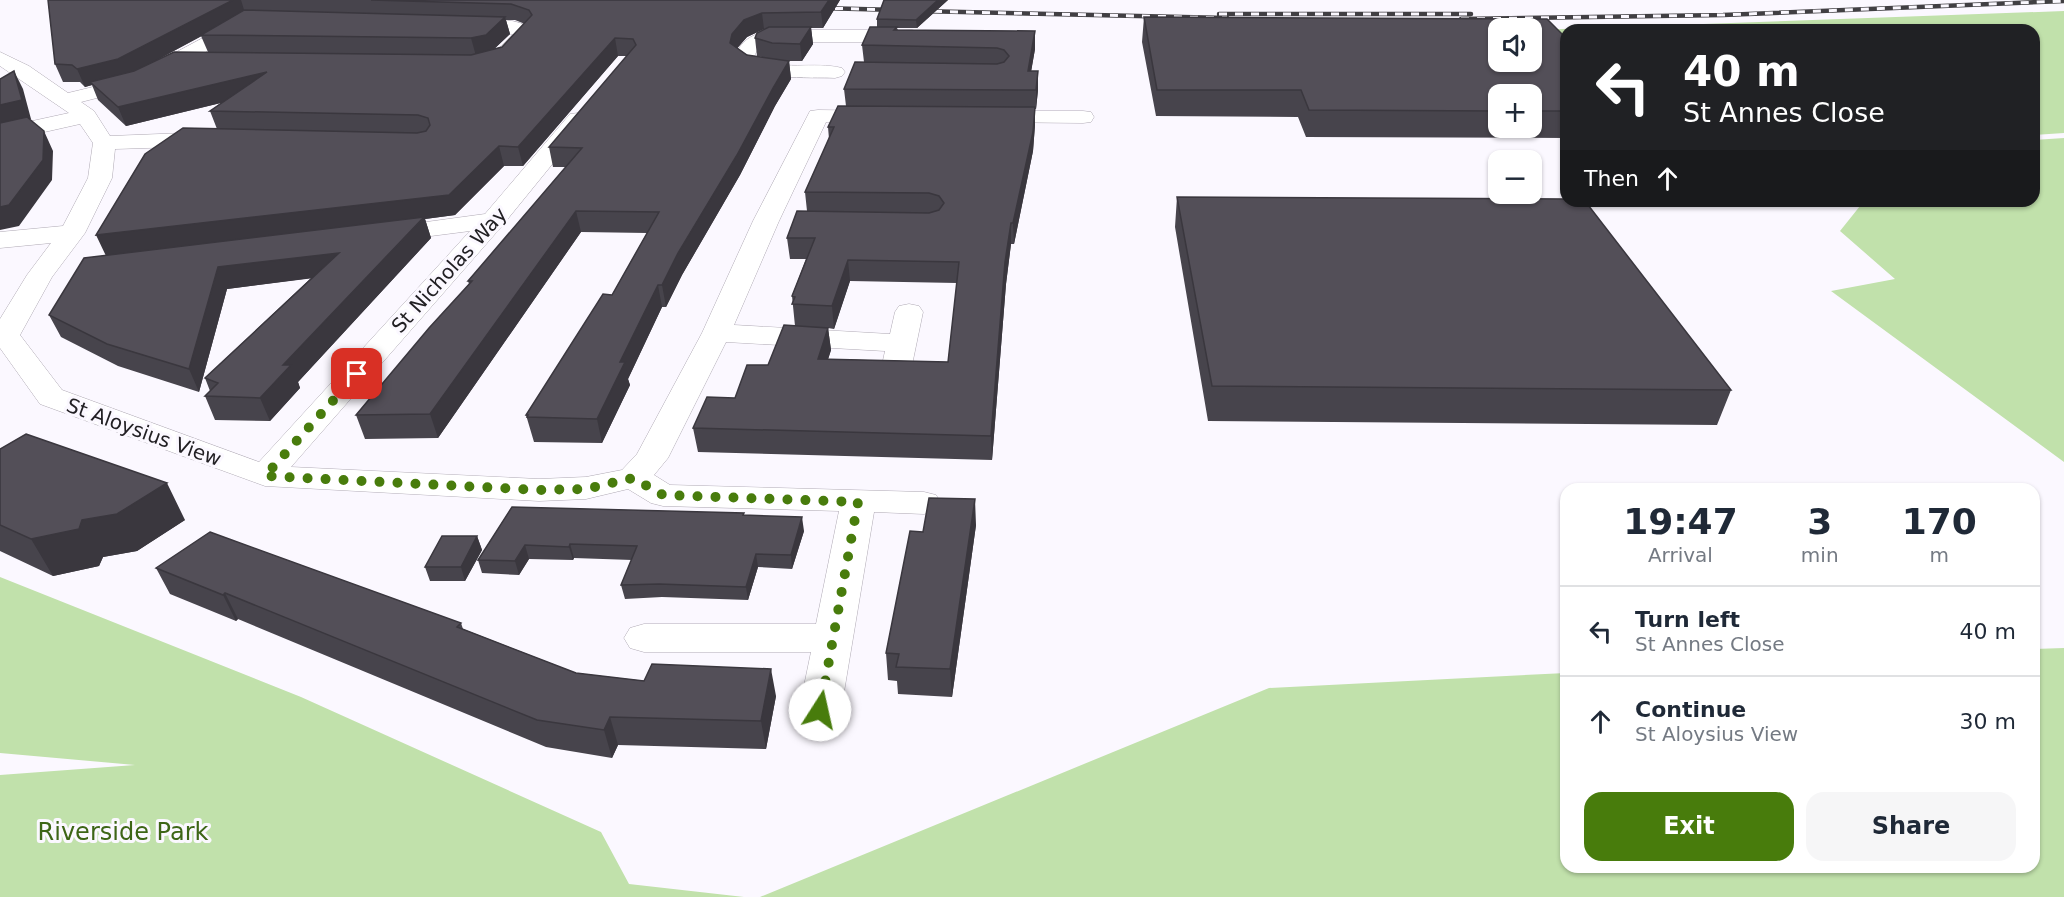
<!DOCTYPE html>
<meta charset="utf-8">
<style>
body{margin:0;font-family:"DejaVu Sans",sans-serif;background:#f6f6f7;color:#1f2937;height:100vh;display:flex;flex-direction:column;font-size:22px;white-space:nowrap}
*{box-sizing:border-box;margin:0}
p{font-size:20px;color:#747a83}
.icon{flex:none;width:33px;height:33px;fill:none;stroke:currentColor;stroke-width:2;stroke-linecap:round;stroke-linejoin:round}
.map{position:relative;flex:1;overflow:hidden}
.sheet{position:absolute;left:1560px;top:483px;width:480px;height:390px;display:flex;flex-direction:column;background:#fff;border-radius:18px;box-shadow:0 2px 4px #0004}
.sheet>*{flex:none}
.banner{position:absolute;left:1560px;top:24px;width:480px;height:183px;border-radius:18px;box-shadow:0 2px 4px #0004;background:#202124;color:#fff;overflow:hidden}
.buttons{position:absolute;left:1488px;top:18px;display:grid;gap:12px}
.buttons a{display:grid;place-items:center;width:54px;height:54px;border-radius:12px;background:#fff;box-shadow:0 2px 4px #0004;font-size:30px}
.pin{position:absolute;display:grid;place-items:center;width:51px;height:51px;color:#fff;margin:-26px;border-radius:12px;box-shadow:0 3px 9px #0006}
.me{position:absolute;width:66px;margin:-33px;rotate:10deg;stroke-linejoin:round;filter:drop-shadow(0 0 4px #0008)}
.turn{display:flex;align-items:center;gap:21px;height:126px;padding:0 24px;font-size:27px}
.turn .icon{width:78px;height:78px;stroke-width:2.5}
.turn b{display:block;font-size:42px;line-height:51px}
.then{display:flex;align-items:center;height:57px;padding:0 24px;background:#0003;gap:12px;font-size:22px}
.eta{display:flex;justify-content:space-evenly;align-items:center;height:102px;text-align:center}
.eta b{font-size:36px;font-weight:800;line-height:42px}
.primary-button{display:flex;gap:12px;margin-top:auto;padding:12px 24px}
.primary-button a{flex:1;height:69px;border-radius:18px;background:#487c0c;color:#fff;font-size:24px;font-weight:800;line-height:69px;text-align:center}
.primary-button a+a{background:#f6f6f7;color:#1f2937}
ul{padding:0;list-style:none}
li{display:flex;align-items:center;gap:18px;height:90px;padding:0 24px;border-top:2px solid #e0e1e3}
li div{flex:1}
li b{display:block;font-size:22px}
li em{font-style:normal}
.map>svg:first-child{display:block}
.green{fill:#c1e1ab}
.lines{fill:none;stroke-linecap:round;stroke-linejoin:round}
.minor-casing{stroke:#afa9b4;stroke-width:1}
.minor{fill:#fff;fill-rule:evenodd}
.rail-casing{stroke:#413f43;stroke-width:4.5}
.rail{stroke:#fbf8ff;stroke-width:3;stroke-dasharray:8;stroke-linecap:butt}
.wall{fill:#47444c;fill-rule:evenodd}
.shaded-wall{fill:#3a373e}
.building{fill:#534f58;stroke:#3a373e;stroke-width:1.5;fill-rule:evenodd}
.route{stroke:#487c0c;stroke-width:10;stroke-dasharray:0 18}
.labels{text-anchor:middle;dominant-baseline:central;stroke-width:6;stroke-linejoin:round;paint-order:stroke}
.street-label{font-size:20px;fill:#222024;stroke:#fbf8ff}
.near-park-label{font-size:24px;fill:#3d6516;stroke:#fbf8ff}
</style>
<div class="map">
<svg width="2064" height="897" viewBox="0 0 2064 897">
<rect width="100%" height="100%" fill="#fbf8ff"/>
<path class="green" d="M2064,11V133L2034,135V30H1566V51L1535,30Z
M2064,138V462L1831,291L1895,279L1840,231L1864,201H2034V140Z
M0,577L301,697L601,832L629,884L744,897H0V775L135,765L0,753Z
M2064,648V897H760L1269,688L1566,673V867H2034V649Z"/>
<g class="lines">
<g class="minor-casing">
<path id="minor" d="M244,16L250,17L253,21L250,25L184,65L140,87L81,102L94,111L110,136L210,132L218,134L221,139L218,144L210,146L115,149L112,178L85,233L52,277L20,335L62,390L259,462L470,231L384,242L375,239L371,234L375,229L485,214L570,114L578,113L586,114L589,119L502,226L291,467L539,479L586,477L622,470L637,454L702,333L753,221L810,111L818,110L885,111L888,116L885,121L877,122H826L779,221L734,325L890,334L895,312L899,306L909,304L919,306L923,312L912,365L908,371L897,374L886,371L882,365L885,351L726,342L668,458L654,475L670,485L924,492L936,495L941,503L936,511L924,514L874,512L841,710L835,721L820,726L805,721L799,710L811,652H644L630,648L624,638L630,628L644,624H816L839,511L663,506L651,503L628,489L586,499L539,501L265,486L40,404L0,348V319L27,275L51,243L0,248V232L63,226L88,178L93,143L80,124L0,142V128L69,113L0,66V52L29,66L68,93L126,79Z
M463,21C484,21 521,14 534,33C525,46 508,67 491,63L488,59L513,34L457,30L454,26L457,22Z
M771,30H912L919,32L921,36L919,40L912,42H771C762,43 757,48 754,57C780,72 814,61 842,68L845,72L842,76L835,78C810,77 750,81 734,59C740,40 753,34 771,30Z
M989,111H1083L1091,112L1094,117L1091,122L1083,123L981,122L978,117L981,112Z"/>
</g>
<use href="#minor" class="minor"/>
<g class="rail-casing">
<path id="rail" d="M819,8L897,10
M918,11L1227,18
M1219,14H1471
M1461,19L1723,15L2064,1"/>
</g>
<use href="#rail" class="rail"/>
</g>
<path class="wall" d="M48,0H840L823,28H811L813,44L802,61H788H789L791,79L775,106L740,175L682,275L666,307H662L628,379L630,385L602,443L534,442L526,415L612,295L647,233L581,232L438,438L365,439L356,415L469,284L468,281L566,167H553L549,147L627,56H618L523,166H504L455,215L425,219L431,238L298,382L300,388L270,421L215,420L205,396L210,391L205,378L311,278L227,289L199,392L118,366L61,337L49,315L106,255L217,129L210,111L221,103L126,126L98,100L92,85L85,87L80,82H63L55,64ZM506,20H515L525,24L502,47L494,49L510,34ZM764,29L755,38L757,56L762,57L747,55L737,48L747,37ZM201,36L208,52L157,60Z
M884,0H948L917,28H897L898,30L1035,31V49L1031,71H1038V90L1036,109H1035V125L1033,151L1014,244H1011L1006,284L992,460L698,452L693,428L735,398L768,365L795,326L792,296L806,259H790L787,238L807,211L805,192L829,139L828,127L846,106L844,89L864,62L862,45L877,27V19ZM850,281L957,283L948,362L828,359L831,350L828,328L834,329Z
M1144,17L1566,38V138L1306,137L1298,117L1156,116L1142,42ZM1498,94H1532V128H1498Z
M1177,197L1731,390L1717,425L1208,421L1175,227Z
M0,449L185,520L137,551L103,557L99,566L53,576L0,551Z
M512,507L744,515L804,531L792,569L758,567L748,600L662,597L625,599L621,585L632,560L574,558L573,560L529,559L519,575L482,573L478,560Z
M976,525L952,697L898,694L897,681L888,680L886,653L923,532Z
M477,536L482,550L465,581H430L425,567Z
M156,568L461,623L463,629L576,673L776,696L766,749L618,745L612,758L546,747L238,619L236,621L170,594Z"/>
<path class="shaded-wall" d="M233,0H241L245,13L125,77L90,82L92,85L85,87L77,69Z
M829,0H840L823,28L821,12Z
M938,0H948L917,28L916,20Z
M762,13L764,29L747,37L735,51L730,43L732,34L744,20Z
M505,17L510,34L490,53L476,56L471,38Z
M811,27L813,44L802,61L800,44Z
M1035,31V49L1028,90V71Z
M615,38L618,56L523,166L518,147Z
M789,61L791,79L775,106L740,175L682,275L666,307L662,285L678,253L773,88Z
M14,71L23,89L31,119L0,126V105Z
M1038,71V90L1036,109V90Z
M267,72L273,90L126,126L118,107Z
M1035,107V125L1033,151L1014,244L1013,223Z
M44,131L53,151L52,180L19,226L0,230V207Z
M499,146L504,166L455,215L425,219L431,238L298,382L300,388L270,421L260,398L283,365L423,219L106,256L96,235Z
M576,211L581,232L438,438L430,414Z
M1011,223V244L1006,284L992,460L991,436L1005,262Z
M339,253L346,274L227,289L199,392L189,369L218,267Z
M848,260L850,281L834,329L832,306Z
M658,285L662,307L628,379L630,385L602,443L597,419L620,362Z
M828,328L831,350L821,382L818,359Z
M167,483L185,520L137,551L103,557L99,566L53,576L31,539L82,520Z
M975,499L976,525L952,697L950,669Z
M802,517L804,531L792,569L791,555Z
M477,536L482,550L465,581L461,567Z
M570,544L574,558L573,560L569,547Z
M525,545L529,559L519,575L515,561Z
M756,554L758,567L748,600L746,587Z
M225,593L238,619L236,621L223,595Z
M771,669L776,696L766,749L761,721Z
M610,717L618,745L612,758L604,730Z"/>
<path class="building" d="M48,0H233L118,59L77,69L72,65L55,64Z
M371,0H829L821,12L762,13L744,20L732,34L730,43L747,55L789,61L773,88L737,155L678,253L662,285H658L620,362H625L597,419L527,417L528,415H526L603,294L612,295L659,212L576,211L430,414L356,415L429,328L472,281H468L582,148L549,147L636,45L633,39L615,38L518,147L499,146L449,195L96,235L145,154L183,128L417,133L426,131L430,125L428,118L418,115L210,111L267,72L118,107L90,82L134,71L174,52L471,55L502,47L532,15L529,10L511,4Z
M884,0H938L916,20L877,19Z
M244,10L505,17L486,35L471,38L201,35Z
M1144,17L1547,19L1566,38V111H1532V94H1498V111L1309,110L1301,90H1157ZM1498,28H1532V62H1498Z
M769,27H811L800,44L772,43L755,38L757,33Z
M870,27H897L894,30L1035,31L1028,71H1038L1036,90L844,89L855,62L997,64L1004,62L1009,56L1004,50L997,48L862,45Z
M14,71L22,100L0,105V79Z
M838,106L1035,107L1033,132L1013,223H1011L1005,262L991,436L693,428L707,397L735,398L747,365H768L784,325L828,328L818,359L948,362L959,262L848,260L832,306L792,304L795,297L792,296L815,238H787L797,211L929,213L939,210L944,203L939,196L929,193L805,192L834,127H828Z
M27,117L44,131L43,160L9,205L0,207V123Z
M1177,197L1566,199V201H1585L1731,390L1212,386Z
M424,217L283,365H291L260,398L205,396L218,383L205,378L339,253L218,267L189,369L107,344L49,315L84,258Z
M26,434L167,483L117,514L82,520L79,529L31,539L0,525V449Z
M929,498L975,499L950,669L896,667L899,654L886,653L910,531L923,532Z
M512,507L744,513L743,515L802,517L791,555L756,554L746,587L659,584L621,585L637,546L570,544L569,547L525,545L515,561L478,560Z
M210,532L461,623L457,627L576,673L644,681L652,664L771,669L761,721L610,717L604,730L537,720L225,593L223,595L156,568Z
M442,536H477L461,567H425Z"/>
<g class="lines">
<path class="route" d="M357,374L265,476L539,490L586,489L633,478L663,495L858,502L820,710"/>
</g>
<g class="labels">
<g class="street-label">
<text transform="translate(449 270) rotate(-48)">St Nicholas Way</text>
<text transform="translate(144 432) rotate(20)">St Aloysius View</text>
</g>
<g class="near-park-label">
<text x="123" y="832">Riverside Park</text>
</g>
</g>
</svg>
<div class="buttons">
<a><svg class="icon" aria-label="sound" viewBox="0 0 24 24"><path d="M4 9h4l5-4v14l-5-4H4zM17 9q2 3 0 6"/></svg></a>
<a>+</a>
<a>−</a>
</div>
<div class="pin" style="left:357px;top:374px;background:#d93025"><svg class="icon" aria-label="arrive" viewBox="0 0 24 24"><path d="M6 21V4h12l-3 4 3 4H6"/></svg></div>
<svg class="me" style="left:820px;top:710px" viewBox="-20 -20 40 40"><circle r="19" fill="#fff"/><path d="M0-13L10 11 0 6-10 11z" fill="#487c0c"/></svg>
<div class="banner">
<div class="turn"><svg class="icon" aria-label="left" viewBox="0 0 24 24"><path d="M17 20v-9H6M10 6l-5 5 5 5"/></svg><div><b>40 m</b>St Annes Close</div></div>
<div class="then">Then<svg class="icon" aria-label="ahead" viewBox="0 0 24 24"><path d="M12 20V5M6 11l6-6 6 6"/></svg></div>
</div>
<section class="sheet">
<div class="eta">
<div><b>19:47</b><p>Arrival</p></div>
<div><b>3</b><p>min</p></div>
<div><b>170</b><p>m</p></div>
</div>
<ul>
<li><svg class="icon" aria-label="left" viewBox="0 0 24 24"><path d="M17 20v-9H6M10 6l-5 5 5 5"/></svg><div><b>Turn left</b><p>St Annes Close</p></div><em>40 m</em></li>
<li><svg class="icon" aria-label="ahead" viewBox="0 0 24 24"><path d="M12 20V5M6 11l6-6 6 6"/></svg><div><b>Continue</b><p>St Aloysius View</p></div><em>30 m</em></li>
</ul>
<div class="primary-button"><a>Exit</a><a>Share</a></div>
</section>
</div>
